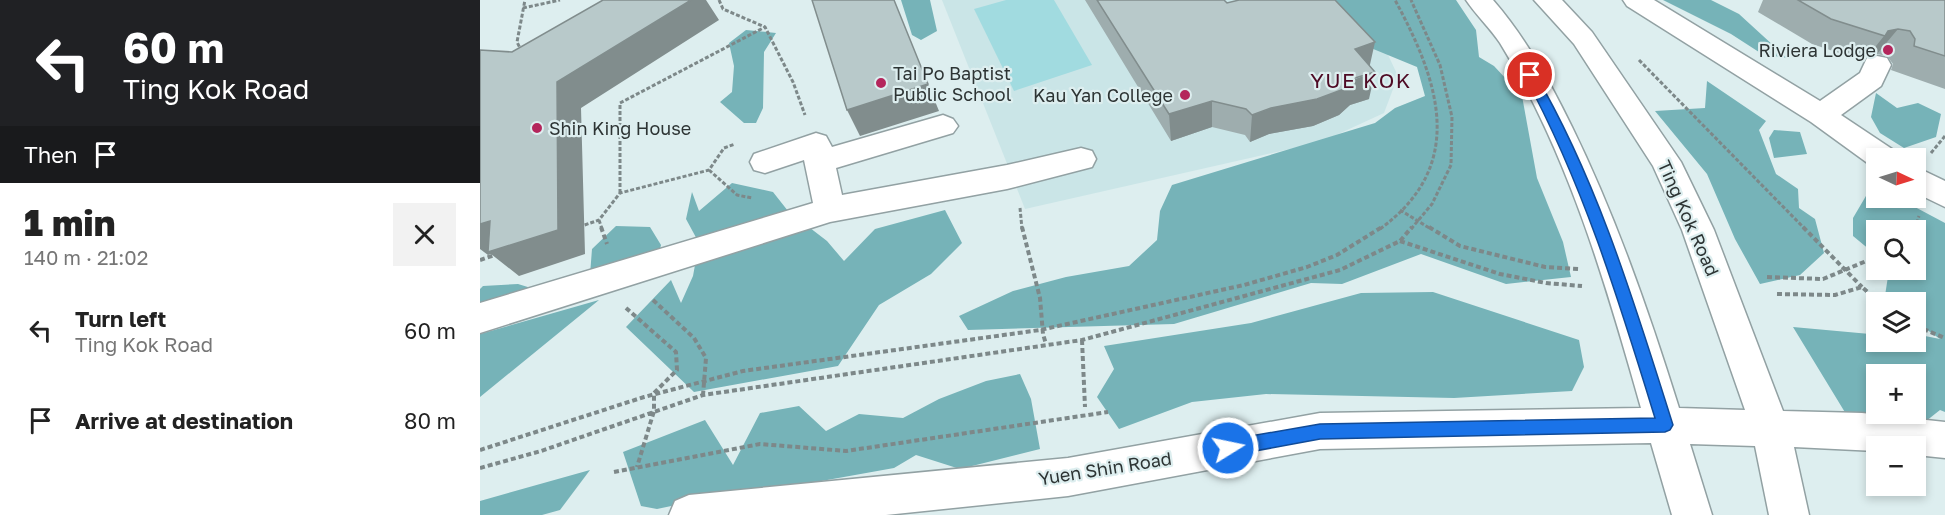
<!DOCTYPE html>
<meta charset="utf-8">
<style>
body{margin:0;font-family:"Golos Text",sans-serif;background:#f2f2f2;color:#222;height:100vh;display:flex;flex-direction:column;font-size:22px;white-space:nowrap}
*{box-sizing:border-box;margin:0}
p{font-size:20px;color:#767676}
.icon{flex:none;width:33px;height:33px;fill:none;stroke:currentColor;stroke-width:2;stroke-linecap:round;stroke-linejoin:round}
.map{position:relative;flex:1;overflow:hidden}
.drawer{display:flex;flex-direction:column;background:#fff;width:480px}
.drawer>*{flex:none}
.top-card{background:#202124;color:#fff;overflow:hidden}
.needle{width:39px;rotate:94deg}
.fabs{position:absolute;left:1386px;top:148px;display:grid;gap:12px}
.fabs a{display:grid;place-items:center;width:60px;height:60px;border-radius:0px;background:#fff;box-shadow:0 3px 9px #0003;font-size:30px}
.pin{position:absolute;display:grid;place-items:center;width:51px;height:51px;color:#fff;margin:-26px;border:3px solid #fff;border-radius:50%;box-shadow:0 2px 6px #0007}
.me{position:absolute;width:66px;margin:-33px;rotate:80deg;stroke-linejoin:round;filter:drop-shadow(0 0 4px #0008)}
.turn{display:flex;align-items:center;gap:21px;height:126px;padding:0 24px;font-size:27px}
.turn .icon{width:78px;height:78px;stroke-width:2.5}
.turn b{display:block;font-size:42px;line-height:51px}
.then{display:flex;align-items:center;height:57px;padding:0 24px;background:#0003;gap:12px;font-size:22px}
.round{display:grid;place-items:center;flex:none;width:63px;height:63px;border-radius:0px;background:#f2f2f2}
.summary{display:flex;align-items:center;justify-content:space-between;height:102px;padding:0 24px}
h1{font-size:36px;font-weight:800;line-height:45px}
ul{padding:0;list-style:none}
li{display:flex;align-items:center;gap:18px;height:90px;padding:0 24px}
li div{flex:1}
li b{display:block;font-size:22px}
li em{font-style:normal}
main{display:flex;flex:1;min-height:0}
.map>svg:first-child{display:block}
.built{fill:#cae5e7}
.green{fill:#a1dbe0}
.forest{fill:#76b3b8;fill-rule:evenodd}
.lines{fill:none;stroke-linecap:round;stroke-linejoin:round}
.minor-casing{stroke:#92a1a3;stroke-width:3}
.major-casing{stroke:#92a1a3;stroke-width:3}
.path-far1{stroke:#7d8889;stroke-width:3;stroke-dasharray:4 2;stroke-linecap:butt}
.path{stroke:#7d8889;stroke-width:4;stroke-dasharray:5 3;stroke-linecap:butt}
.minor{fill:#fff;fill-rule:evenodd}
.major{fill:#fff;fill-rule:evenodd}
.wall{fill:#9eadae}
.shaded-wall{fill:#818d8d}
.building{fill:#b8c9ca;stroke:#818d8d;stroke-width:1.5}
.route{fill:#1a73e8;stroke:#114b97;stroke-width:1.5}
.poi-dot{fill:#b4265c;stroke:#ddeeef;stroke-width:2}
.labels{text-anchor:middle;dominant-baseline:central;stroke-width:4.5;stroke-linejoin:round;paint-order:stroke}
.poi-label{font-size:18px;fill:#2d3434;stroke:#ddeeef;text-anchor:end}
.street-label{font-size:18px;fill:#2d3434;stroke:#ddeeef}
.quarter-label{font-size:21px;letter-spacing:1.5px;fill:#4e0a24;stroke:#ddeeef}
</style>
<main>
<section class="drawer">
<div class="top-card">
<div class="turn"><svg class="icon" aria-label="left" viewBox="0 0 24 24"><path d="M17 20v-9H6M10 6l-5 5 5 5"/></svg><div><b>60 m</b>Ting Kok Road</div></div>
<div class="then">Then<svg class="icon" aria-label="arrive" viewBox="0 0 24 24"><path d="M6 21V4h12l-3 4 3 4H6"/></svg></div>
</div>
<div class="summary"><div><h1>1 min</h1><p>140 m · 21:02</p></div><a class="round"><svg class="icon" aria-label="close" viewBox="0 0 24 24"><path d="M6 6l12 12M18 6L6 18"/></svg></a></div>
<ul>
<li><svg class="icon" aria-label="left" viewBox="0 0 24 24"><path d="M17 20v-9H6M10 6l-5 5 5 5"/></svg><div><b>Turn left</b><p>Ting Kok Road</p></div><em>60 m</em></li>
<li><svg class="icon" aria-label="arrive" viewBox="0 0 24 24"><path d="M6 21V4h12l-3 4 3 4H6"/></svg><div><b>Arrive at destination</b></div><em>80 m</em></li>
</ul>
</section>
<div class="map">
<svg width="1465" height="515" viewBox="0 0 1465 515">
<rect width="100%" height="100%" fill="#ddeeef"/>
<path class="built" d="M462,0H882L918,76L904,113L841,142L545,209Z"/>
<path class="green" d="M526,0H574L612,65L534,91L494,9Z"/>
<path class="forest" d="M421,0H450L457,31L441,40L432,35Z
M851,0H976L996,30L999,57L1014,66L1042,96L1057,178L1083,242L1091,277L1026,284L941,254L862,284L831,283L694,324L488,330L479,316L533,291L586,277L649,266L677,240L680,211L692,185L895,123L915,108L945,96L937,67L886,46Z
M1183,0H1231L1259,14L1307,58L1282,54L1251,34Z
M266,30L296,33L284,52L283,108L276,123H264L240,102L252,92L254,66L249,43Z
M1227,81L1286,121L1279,130L1296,174L1318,189L1319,208L1335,219L1344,253L1320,275L1280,284L1255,239L1227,174L1175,111L1225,108Z
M1396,93L1417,108L1438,103L1461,114L1456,137L1424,148L1400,133L1391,117Z
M1294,130L1320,132L1327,154L1294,158L1289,138Z
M252,183L293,192L308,211L347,241L364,261L395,229L465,210L482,243L451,274L399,305L358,366L214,392L146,327L191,280L201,303L213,276L219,243L206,219L212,192L219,211Z
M1393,184L1396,186V198H1418L1465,223V412L1460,410L1441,425L1366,414L1313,327L1390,334L1396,336V342H1437L1440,335L1460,339L1436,322V303L1404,302L1409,270H1436V231H1396V255L1373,236V218ZM1396,375H1436V414H1396Z
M136,226L170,227L181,245L175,270L110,275L112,249Z
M38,284L51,288L0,315V289L3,286Z
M953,292L1099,340L1104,367L1092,391L974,398L786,394L712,402L639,429L617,397L634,369L624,346L771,323L881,293Z
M119,300L0,397V399V334Z
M540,374L551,399L560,449L480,469L436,455L414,468L336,482L292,496L253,493L177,509L161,506L143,452L225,420L253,465L280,413L319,406L346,431L379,414L423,418L459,399L506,381Z
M110,470L80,510L62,515H0V501Z"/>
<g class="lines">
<g class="minor-casing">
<path id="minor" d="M1143,0H1174L1340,101L1380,73L1387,58L1397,56L1407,58L1411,65L1401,86L1361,115L1415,151L1419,159H1396V168L1393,167L1331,122L1147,6Z
M463,115L473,119L478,126L473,133L356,168L362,195L527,165L601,148L612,151L616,159L612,167L527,189L350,222L0,333V303L333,203L324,160L285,173L274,170L270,162L274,154L336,133L346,136L352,147Z
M1436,167L1465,181V207L1436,193Z"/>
</g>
<g class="major-casing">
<path id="major" d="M986,0H1013C1046,38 1070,82 1092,127C1136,217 1169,312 1199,408L1265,410L1202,230L1173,166L1094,44L1054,0H1082L1112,32L1201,162L1234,230L1303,411L1382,413L1465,422V458L1436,455V447H1396V451L1314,447L1329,515H1289L1275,446L1210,444L1232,515H1192L1171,443L840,449L588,496L406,515H189L195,501L209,495L588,458L840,413L1161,408C1126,284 1088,153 1020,43C1010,28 996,15 986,0Z"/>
</g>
<path class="path-far1" d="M239,0L243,9L285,27L313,82L325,115
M43,8L80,0
M42,52L37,42L45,0
M1159,60L1325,229
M1451,153L1465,136
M229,170L257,195L272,198
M140,193V103L285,27
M540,208L542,229
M920,210L951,229
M119,220L122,229
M99,227L119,220L140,193L229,170L244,148L255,144
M900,229C988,165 959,81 915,0
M931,229L952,204L971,165L972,117L960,65L931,0
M1435,229L1439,216"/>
<path class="path" d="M121,227L127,244
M542,227L560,298L563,334L566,344
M949,227L980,246L1065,267L1099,269
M1323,227L1382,287
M1434,231L1435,227
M920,241L1020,274L1066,283L1102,286
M0,260L18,254
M1287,277L1343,279L1396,257
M1297,294L1355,295L1382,287L1400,303
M173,300L214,338L226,358L223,395
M146,308L196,352L197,370L174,393V411L157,467
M1436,326L1465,338
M602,340L605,407
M0,450L164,397L263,371L560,330L764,285L827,267L857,255L902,227
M0,468L61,451L223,395L602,340L860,270L920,241L932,227
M134,472L280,444L366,451L628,412"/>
<use href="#minor" class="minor"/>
<use href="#major" class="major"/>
</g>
<path class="wall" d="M605,0H744L747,3L889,99L870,105L859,115L833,126L789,134L770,142L765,135L732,127L691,141Z
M1283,0H1465V89L1411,70L1413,64L1407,56L1397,54L1388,56L1383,61L1332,44L1278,12Z"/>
<path class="shaded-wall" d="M211,0H226L239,20L101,108L105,254L39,276L11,254L8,255L0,249V224L77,82Z
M1418,29L1397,54L1388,56L1408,31Z
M895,42L889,69L875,49Z
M895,72L889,99L870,105L859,115L833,126L789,134L770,142L772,115Z
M448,84L459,111L380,136L367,110Z
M732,101V127L691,141L689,114Z"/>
<path class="building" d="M123,0H211L77,82L78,230L8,252L10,221L0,224V50L32,52Z
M332,0H414L448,84L367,110Z
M617,0H744L747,3L759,0H855L895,42L875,49L895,72L875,78L864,89L837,99L791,108L772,115L766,109L732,101L689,114Z
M1318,0H1465V56L1434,46L1435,39L1430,31L1418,29L1408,31L1405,36L1351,19Z"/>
<path class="route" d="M1050,71L1054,72C1118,181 1155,305 1193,425L1190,430L1185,432L840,439L748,456L743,453L740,448L743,443L748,440L840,424L1175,418C1139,301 1103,183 1044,75Z"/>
<g class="poi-dot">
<circle cx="1408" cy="50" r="6"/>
<circle cx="401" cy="83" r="6"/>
<circle cx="705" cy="95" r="6"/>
<circle cx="57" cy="128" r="6"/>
</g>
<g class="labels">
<g class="poi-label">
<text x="1396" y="50">Riviera Lodge</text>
<text x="413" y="73" text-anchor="start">Tai Po Baptist<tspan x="413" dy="21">Public School</tspan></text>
<text x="693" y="95">Kau Yan College</text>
<text x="69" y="128" text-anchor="start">Shin King House</text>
</g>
<g class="street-label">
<text transform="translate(1209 218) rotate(66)">Ting Kok Road</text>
<text transform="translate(625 468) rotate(-9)">Yuen Shin Road</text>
</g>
<g class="quarter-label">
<text x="881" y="80">YUE KOK</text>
</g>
</g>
</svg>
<div class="fabs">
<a><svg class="needle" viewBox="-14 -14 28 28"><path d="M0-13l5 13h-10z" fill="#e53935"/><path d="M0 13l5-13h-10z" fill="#767676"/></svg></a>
<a><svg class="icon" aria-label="search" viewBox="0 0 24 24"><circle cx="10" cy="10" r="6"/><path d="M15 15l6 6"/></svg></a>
<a><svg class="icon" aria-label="layers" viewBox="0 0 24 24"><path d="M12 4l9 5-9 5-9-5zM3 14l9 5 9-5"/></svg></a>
<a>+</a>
<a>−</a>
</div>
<div class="pin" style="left:1050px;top:75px;background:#d93025"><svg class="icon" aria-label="arrive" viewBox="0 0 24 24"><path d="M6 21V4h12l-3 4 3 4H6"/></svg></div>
<svg class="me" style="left:748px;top:448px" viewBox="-20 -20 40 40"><circle r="17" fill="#1a73e8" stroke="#fff" stroke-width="3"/><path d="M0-11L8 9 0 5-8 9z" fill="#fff"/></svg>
</div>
</main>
